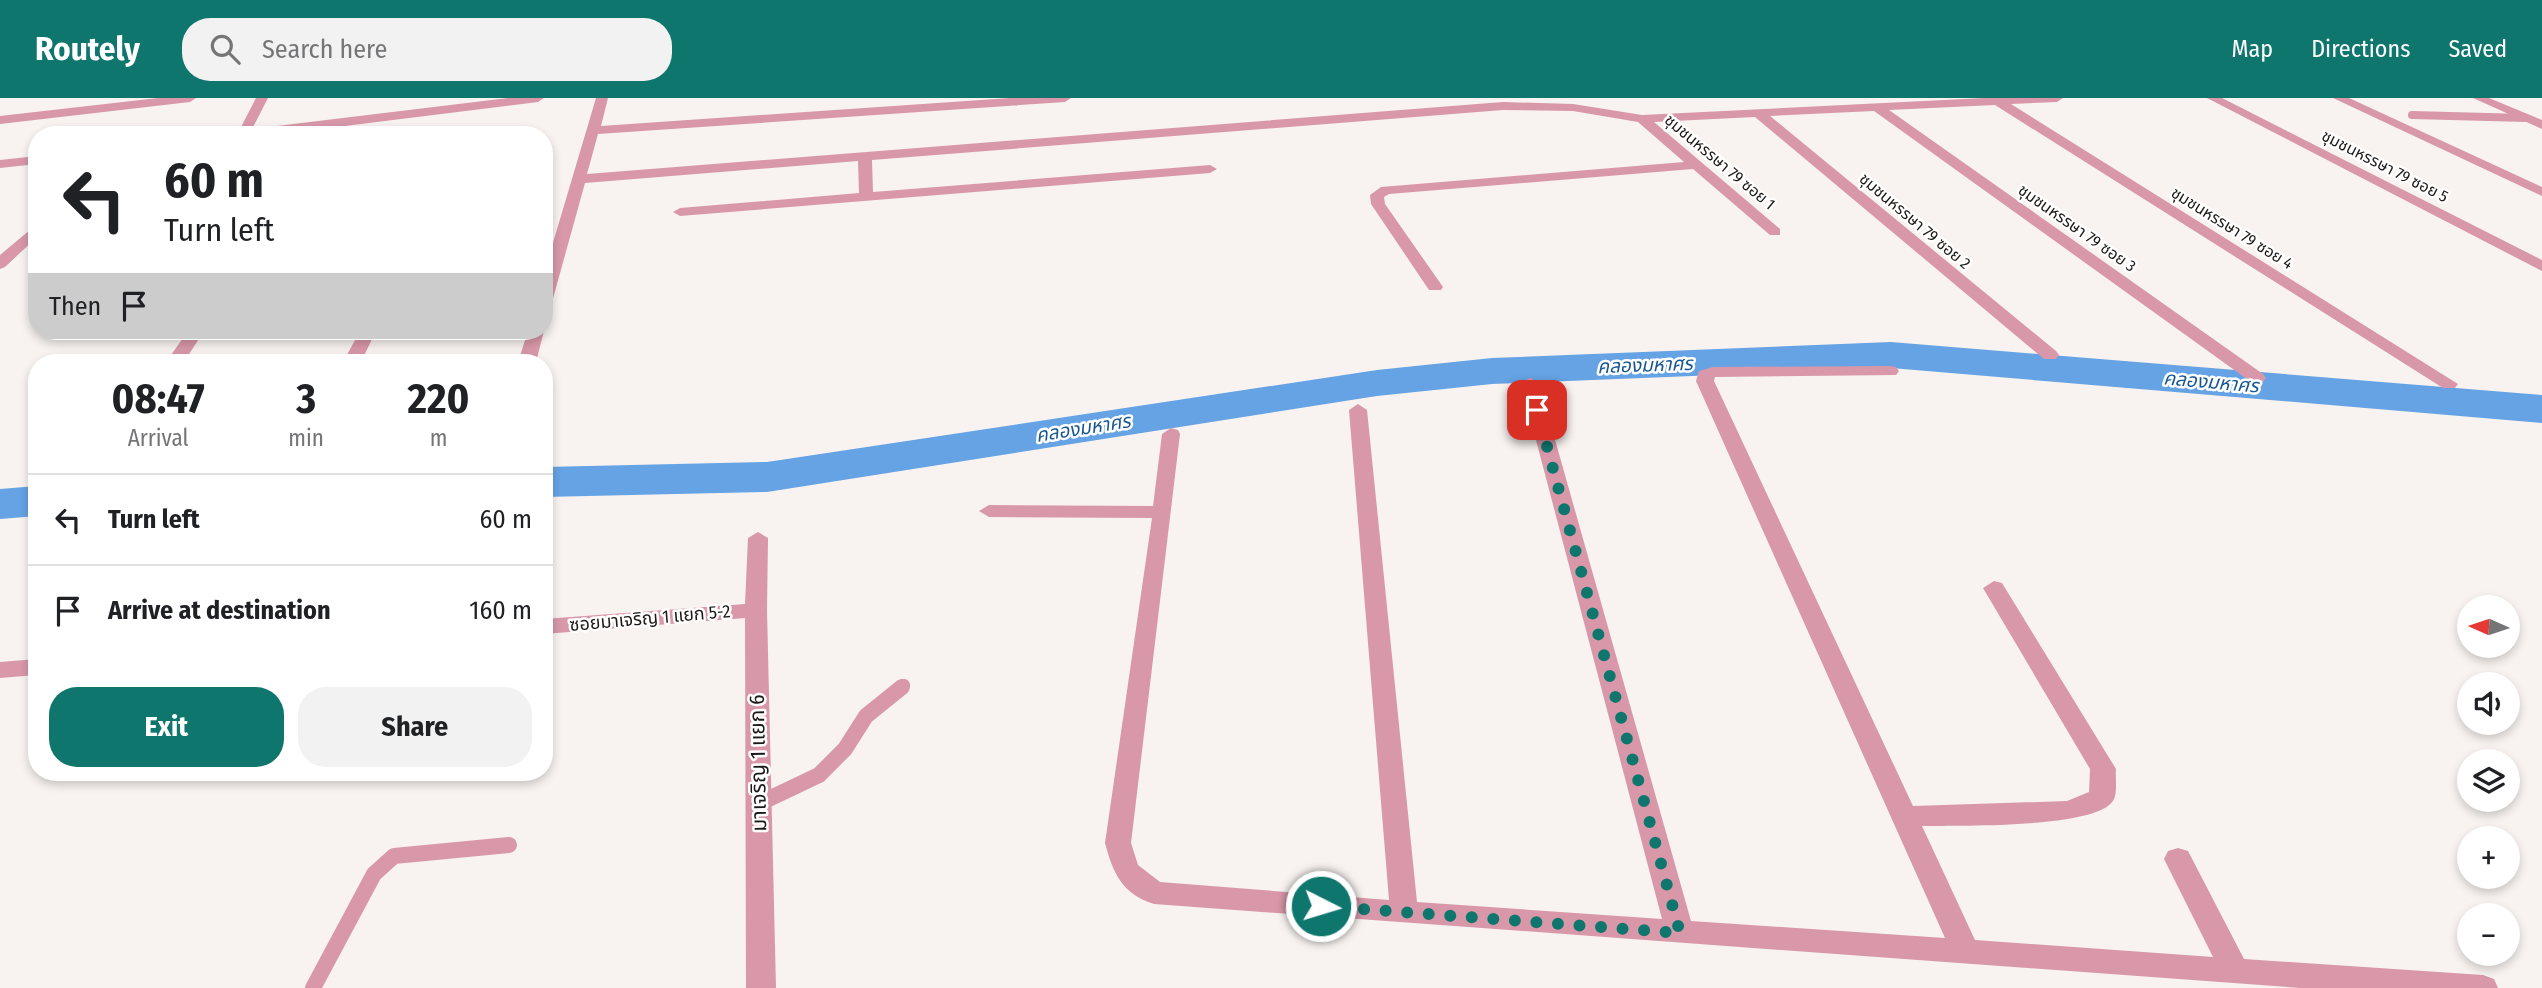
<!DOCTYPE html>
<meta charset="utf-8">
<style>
body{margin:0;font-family:"Fira Sans Condensed","Noto Sans Thai",sans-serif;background:#f2f2f2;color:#202124;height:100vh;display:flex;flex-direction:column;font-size:26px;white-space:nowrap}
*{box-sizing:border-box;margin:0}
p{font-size:23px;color:#757577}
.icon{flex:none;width:38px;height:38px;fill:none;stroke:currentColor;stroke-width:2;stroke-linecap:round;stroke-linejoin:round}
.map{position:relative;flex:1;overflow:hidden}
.sheet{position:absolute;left:28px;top:256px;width:525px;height:427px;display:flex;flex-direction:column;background:#fff;border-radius:28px;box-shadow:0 4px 10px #0003}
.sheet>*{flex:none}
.banner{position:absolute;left:28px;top:28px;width:525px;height:214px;border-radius:28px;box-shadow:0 4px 10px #0003;background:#fff;color:#202124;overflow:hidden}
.needle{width:46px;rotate:273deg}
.tools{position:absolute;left:2457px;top:497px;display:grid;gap:14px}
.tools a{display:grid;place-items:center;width:63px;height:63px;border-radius:50%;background:#fff;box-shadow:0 4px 10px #0003;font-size:35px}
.pin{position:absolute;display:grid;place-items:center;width:60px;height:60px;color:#fff;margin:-30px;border-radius:14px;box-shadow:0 4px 10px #0006}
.me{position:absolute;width:77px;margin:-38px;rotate:95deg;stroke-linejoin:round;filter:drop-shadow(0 0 5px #0008)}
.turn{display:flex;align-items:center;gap:24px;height:147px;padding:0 21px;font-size:32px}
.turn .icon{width:91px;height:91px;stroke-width:2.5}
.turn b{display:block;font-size:49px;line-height:60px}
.then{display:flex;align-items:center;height:66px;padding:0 21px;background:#0003;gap:14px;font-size:26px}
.eta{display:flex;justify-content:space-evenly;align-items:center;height:119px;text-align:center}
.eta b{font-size:42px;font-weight:700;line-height:49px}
.primary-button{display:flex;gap:14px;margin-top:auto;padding:14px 21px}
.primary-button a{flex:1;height:80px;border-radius:28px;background:#0f766e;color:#fff;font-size:28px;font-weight:700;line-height:80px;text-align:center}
.primary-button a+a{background:#f2f2f2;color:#202124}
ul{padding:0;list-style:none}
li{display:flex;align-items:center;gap:21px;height:91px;padding:0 21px;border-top:2px solid #e0e0e0}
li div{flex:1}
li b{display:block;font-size:26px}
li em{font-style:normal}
header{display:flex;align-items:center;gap:42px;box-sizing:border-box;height:98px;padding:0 35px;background:#0f766e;color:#fff}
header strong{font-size:33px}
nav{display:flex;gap:38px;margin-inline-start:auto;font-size:24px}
.search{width:490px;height:63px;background:#f2f2f2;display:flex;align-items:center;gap:18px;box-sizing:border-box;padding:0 24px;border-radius:28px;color:#757577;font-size:26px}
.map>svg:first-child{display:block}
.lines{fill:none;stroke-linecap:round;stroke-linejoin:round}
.river{fill:#65a3e4;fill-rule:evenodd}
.lane-far2{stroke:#d898a9;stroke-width:8}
.lane-far1{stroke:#d898a9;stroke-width:12}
.lane{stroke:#d898a9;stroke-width:16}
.street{fill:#d898a9;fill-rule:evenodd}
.route{stroke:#0f766e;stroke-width:12;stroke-dasharray:0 21.6}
.labels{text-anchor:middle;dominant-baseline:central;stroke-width:5;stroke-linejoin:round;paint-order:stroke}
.far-street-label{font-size:16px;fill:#1c1a19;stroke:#fff}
.street-label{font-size:18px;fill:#1c1a19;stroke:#fff}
.water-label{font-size:19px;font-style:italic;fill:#165793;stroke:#fff}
.near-street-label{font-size:21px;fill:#1c1a19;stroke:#fff}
</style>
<header>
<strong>Routely</strong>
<div class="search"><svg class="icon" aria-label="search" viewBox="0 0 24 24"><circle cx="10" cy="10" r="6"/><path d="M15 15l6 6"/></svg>Search here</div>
<nav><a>Map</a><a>Directions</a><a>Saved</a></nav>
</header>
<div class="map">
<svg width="2542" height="890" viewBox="0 0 2542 890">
<rect width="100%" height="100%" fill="#f8f3f0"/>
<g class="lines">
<path class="river" d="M1891,244L2542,297V325L1891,270L1492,286L1377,298L767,394L544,399V369L767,364L1377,272L1492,260Z
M37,388V418L0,421V391Z"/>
<path class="lane-far2" d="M2412,17L2526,20"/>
<path class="lane-far1" d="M900,590L904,587"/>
<path class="lane" d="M758,706L819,677L845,651L866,618L902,589
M313,890L374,776L394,758L509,747"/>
<path class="street" d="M158,0H196L190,4L0,26V18Z
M256,0H268L252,31L508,0H544L538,4L272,37H232L239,33Z
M596,0H608L601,28L1010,0H1071L1065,4L598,36L587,76L1503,4L1573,6L1642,17L1984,0H2063L2057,4L2011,6L2458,286L2455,290H2443L1995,7L1889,12L2263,276L2266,280L2263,284H2251L1874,13L1770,18L2056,253L2059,257L2056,261H2044L1755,19L1654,24L1780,131V137H1770L1693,71L1389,96L1384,99L1385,106L1443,189L1441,192H1429L1371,106L1370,97L1381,89L1684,64L1638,24L1573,13L1503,12L872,62L873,94L1210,67L1217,71L1210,75L680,118L673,114L680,110L859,95L858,63L585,85L552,204L544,209V175Z
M2207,0H2222L2542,162V173Z
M2333,0H2349L2542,89V98Z
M2473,0H2489L2542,22V31Z
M37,58V66L0,70V62Z
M37,126V139L5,169L0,171V157Z
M188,233H204L184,264H166Z
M360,233H376L361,264H343Z
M528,233H544L536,264H518Z
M1890,268L1896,269L1899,273L1896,277L1715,279L1714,283L1913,708L2067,703L2089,694L2090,671L1983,490L1994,483L2002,485L2116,671C2115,680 2118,695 2113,703C2094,731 1958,727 1922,728L1975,842L2213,859L2164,761L2168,753L2178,750L2188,753L2244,861L2483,877L2494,881L2498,890H2300L1154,806C1122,796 1113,775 1105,745L1152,420L989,419L979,413L989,407L1153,408L1162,336L1171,330L1178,332L1180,336L1131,745L1138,767L1160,784L1389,802L1349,312L1358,306L1367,312L1417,804L1662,821L1521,285L1530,280L1539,285L1691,823L1945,840L1696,283L1699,273L1713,269Z
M758,434L768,440L767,512L776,890H746L745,520L544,536V521L745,506L748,440Z
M37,561V577L0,580V564Z"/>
</g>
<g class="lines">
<path class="route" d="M1321,808L1680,835L1537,312"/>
</g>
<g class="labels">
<g class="far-street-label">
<text transform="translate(1720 64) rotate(40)">ชุมชนหรรษา 79 ซอย 1</text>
<text transform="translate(2385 68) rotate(27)">ชุมชนหรรษา 79 ซอย 5</text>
<text transform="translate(1915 123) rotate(40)">ชุมชนหรรษา 79 ซอย 2</text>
<text transform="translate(2077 130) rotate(35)">ชุมชนหรรษา 79 ซอย 3</text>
<text transform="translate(2232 130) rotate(32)">ชุมชนหรรษา 79 ซอย 4</text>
</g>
<g class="street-label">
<text transform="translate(650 520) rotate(-5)">ซอยมาเจริญ 1 แยก 5-2</text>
</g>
<g class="water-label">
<text transform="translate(1645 267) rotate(-2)">คลองมหาศร</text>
<text transform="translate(2211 284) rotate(5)">คลองมหาศร</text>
<text transform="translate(1083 330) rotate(-9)">คลองมหาศร</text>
</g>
<g class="near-street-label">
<text transform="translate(758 665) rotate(-91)">มาเจริญ 1 แยก 6</text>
</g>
</g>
</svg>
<div class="tools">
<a><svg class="needle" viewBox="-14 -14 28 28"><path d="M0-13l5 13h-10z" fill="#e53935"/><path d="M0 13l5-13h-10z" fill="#757577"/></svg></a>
<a><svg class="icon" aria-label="sound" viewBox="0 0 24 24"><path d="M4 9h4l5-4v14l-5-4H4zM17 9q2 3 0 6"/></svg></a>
<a><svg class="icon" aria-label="layers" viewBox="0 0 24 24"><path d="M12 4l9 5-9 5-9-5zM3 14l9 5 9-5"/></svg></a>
<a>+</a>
<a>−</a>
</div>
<div class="pin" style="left:1537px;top:312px;background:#d93025"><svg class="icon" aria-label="arrive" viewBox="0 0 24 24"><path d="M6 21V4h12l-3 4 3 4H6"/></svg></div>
<svg class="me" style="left:1321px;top:808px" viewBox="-20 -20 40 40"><circle r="17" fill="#0f766e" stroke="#fff" stroke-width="3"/><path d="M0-11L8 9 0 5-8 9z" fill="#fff"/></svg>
<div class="banner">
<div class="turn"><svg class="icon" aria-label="left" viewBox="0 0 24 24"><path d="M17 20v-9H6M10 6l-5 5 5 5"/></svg><div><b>60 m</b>Turn left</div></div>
<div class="then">Then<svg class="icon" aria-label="arrive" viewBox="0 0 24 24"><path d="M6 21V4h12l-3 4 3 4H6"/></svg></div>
</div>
<section class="sheet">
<div class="eta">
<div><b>08:47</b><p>Arrival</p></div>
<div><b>3</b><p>min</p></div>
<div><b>220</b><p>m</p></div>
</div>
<ul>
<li><svg class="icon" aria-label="left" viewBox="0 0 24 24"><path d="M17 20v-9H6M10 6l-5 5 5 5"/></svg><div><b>Turn left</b></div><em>60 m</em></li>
<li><svg class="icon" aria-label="arrive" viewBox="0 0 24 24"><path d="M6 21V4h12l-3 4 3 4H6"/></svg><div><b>Arrive at destination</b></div><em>160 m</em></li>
</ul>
<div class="primary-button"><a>Exit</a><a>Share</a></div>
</section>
</div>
